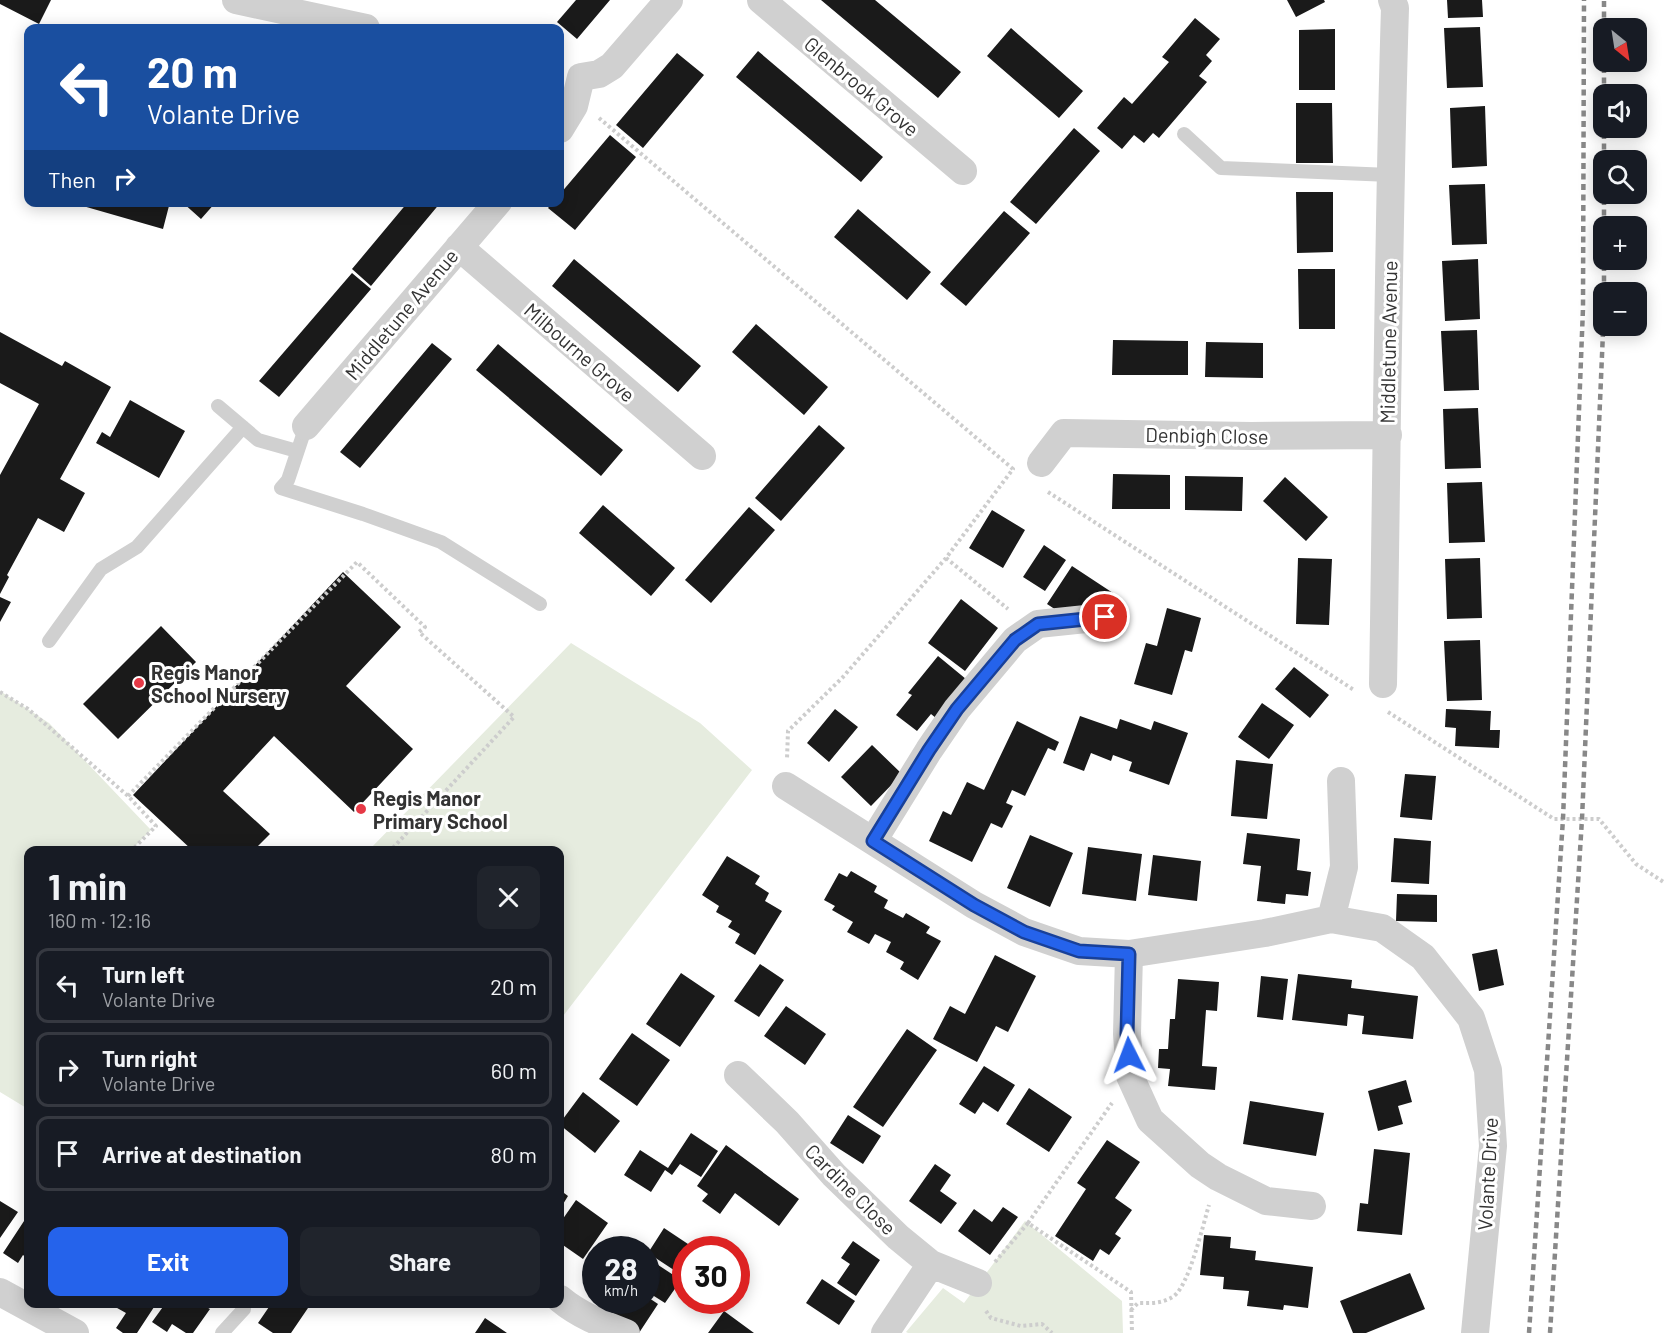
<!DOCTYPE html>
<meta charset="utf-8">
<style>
body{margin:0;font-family:Barlow,sans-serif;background:#20242c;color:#f1f3f6;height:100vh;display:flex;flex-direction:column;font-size:22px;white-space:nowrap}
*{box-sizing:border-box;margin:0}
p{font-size:20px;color:#9ea1a6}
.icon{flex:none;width:33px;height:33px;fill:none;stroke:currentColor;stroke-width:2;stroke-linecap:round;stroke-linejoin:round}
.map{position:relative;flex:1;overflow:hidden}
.details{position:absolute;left:24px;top:846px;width:540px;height:462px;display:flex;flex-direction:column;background:#171b24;border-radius:12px;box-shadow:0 3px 15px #0003}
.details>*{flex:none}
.guide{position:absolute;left:24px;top:24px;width:540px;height:183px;border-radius:12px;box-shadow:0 3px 15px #0003;background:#1a4fa0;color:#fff;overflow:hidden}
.needle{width:39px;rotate:150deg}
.tools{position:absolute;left:1593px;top:18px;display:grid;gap:12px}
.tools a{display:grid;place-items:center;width:54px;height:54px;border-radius:12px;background:#171b24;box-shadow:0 3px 15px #0003;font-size:30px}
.speed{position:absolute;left:582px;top:1236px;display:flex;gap:12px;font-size:30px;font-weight:700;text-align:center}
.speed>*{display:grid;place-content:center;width:78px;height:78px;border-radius:50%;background:#171b24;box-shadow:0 3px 15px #0003;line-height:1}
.speed small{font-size:15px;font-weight:400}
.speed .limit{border:9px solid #d22;background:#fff;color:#111}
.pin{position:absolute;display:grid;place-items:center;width:51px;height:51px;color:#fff;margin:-26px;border:3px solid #fff;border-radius:50%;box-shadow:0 2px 6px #0007}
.me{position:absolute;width:66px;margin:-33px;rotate:357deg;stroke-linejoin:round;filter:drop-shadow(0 0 4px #0008)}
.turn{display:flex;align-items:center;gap:21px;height:126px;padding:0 24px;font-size:27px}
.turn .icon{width:78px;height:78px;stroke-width:2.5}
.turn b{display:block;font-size:42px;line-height:51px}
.then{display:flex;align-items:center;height:57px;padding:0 24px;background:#0003;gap:12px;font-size:22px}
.round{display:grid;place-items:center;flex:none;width:63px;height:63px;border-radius:12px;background:#20242c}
.headline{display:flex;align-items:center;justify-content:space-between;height:102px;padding:0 24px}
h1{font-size:36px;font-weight:700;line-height:45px}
.button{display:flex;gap:12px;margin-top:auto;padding:12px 24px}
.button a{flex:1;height:69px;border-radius:12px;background:#2563eb;color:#fff;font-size:24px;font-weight:700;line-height:69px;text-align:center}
.button a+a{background:#20242c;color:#f1f3f6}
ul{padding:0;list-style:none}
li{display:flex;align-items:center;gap:18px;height:75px;margin:0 12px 9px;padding:0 12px;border:3px solid #363941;border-radius:12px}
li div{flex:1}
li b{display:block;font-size:22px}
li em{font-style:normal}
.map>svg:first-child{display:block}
.green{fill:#e6ecdf}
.building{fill:#1a1a1a}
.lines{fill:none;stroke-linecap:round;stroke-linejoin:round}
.path{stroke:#cdcdcd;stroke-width:4;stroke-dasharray:3 3;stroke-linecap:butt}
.lane{stroke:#d0d0d0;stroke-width:14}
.street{stroke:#d0d0d0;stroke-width:28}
.rail{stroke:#888;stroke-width:4.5;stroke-dasharray:6 4.5;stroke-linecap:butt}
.route-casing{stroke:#184099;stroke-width:15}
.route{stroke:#2563eb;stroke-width:10}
.poi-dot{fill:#e63946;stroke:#fff;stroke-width:2}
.labels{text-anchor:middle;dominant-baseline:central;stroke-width:6;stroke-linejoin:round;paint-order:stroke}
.street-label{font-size:20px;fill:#333;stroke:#fff}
.poi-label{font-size:20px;font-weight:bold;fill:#333;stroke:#fff;text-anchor:start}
</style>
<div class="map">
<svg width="1665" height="1333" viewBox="0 0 1665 1333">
<rect width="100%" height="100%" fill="#fff"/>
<path class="green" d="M571,643L700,723L752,770L560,1020V850H369Z
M0,691L49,723L151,830L131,850H28V1109L0,1092Z
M1025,1221L1122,1301L1123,1333H908L906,1332L943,1288L964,1303Z"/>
<path class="building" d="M0,0H51L39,24L0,4Z
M576,0H610L577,39L557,22Z
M821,0H875L961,72L938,98Z
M1287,0H1324L1325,2L1296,17Z
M1447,0H1482L1483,17L1448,18Z
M1195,18L1220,39L1206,55L1212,61L1199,76L1207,82L1159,138L1153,133L1144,143L1134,135L1122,149L1097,128L1124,97L1132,104L1169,62L1162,57Z
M1480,27L1483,87L1447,88L1444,28Z
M1011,28L1083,91L1059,118L987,56Z
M1335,29V90H1299V30Z
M758,51L883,157L861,182L736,77Z
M677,53L704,75L643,148L616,125Z
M1296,103H1332L1333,163H1296Z
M1485,106L1487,166L1452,168L1450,108Z
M1074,128L1100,151L1036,224L1010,202Z
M610,135L636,157L575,230L548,208L553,202H560V194Z
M1485,184L1487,244L1452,245L1449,185Z
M1296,192H1333V252L1297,253Z
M69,202H170L163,229Z
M182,202H216L201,219Z
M408,202H441L371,286L352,269Z
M858,209L931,272L907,300L834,237Z
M1004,211L1030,233L966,306L940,284Z
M574,259L701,366L678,392L552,286Z
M1478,259L1480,319L1445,321L1442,261Z
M1298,269H1335V329H1299Z
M352,273L371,289L279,397L259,381Z
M756,324L828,387L804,415L732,352Z
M1477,330L1479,390L1444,391L1441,331Z
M0,332L62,366L65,361L111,387L60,479L85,493L64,532L38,518L7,575L9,577L0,594V475L39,404L0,383Z
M1113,340L1188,341V375H1112Z
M1206,342L1263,343V378L1205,377Z
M432,343L452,359L360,468L340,452Z
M498,344L623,450L601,476L476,370Z
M130,400L185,431L159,478L96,443L102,432L110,437Z
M1478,408L1481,468L1445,469L1443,409Z
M819,425L845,448L781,521L755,498Z
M1113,474L1170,475V509H1112Z
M1185,476L1243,477L1242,511L1185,510Z
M1285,477L1328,517L1306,541L1263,501Z
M1482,482L1485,542L1449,543L1447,483Z
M603,505L675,568L651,596L579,533Z
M749,507L775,530L711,603L685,580Z
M992,510L1025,530L1003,568L969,548Z
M1044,545L1066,560L1045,591L1023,577Z
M1298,558L1332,559L1329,625L1296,624Z
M1480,558L1482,618L1447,619L1445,559Z
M1072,566L1116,595L1091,633L1047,604Z
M343,572L401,627L346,686L413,749L354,812L274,736L223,791L270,834L254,850H192L133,795Z
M0,597L11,602L0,622Z
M961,599L998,628L965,671L928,643Z
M1167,608L1201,618L1192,652L1185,650L1172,695L1134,684L1146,643L1157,646Z
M161,626L196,662L118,739L83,704Z
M1480,640L1482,700L1447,701L1444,641Z
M938,656L972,684L942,723L931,714L917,731L896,715L912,695L908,693Z
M1294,667L1329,695L1310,718L1275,689Z
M1262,703L1294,725L1269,759L1238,737Z
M835,709L858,727L829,762L807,743Z
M1446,709L1491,711L1490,730H1500L1499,748L1455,746L1456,728L1445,727Z
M1080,716L1117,729L1120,719L1151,730L1154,721L1188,733L1169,785L1129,771L1132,762L1113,755L1111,761L1091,753L1084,771L1063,763Z
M1017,721L1059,742L1055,751L1048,748L1025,796L1012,790L1006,803L1013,806L1002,828L991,823L972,862L929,841L943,811L951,815L967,782L984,790Z
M872,745L902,774L871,806L841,777Z
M1236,760L1273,764L1267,819L1231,816Z
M1405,774L1436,776L1432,820L1400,817Z
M1247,833L1300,839L1297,870L1311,872L1308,896L1286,894L1285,904L1257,901L1261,866L1243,864Z
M1030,835L1073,853L1050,907L1007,888Z
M1394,838L1431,841L1429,884L1391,882Z
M1088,847L1142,854L1136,901L1082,894Z
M1153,855L1201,861L1197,901L1148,895Z
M727,856L760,876L755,884L769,893L765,901L782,911L755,955L735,943L740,934L728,927L732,921L716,912L719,906L702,895Z
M851,871L877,886L874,892L888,900L884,908L903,918L906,913L930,927L926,933L941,941L918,980L900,969L904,962L886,952L891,942L875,934L869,944L847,932L853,922L832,910L835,906L824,900L839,873L847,877Z
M1397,894L1437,895V922L1396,921Z
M1497,949L1504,985L1479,991L1472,954Z
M995,955L1036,976L1008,1032L996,1026L977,1062L933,1039L950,1006L965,1014Z
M760,964L784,980L759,1017L734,1001Z
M681,973L715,996L680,1047L646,1024Z
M1298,974L1352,980L1351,988L1418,996L1413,1039L1362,1034L1364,1016L1348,1014L1347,1026L1292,1020Z
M1261,976L1288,979L1283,1020L1257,1017Z
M1178,979L1219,982L1217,1011L1206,1010L1202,1066L1217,1067L1215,1090L1168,1086L1170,1069L1158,1068L1159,1049H1168L1170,1019H1175Z
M786,1006L826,1034L805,1065L764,1036Z
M907,1029L937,1050L883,1127L853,1107Z
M632,1033L670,1060L637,1106L599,1079Z
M984,1066L1015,1085L998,1112L983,1102L975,1114L959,1104Z
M1406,1080L1412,1102L1398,1106L1403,1124L1378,1131L1368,1091Z
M1029,1088L1072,1117L1049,1152L1006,1124Z
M583,1092L620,1121L595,1153L560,1125V1123Z
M1250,1101L1324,1113L1316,1156L1243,1144Z
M848,1115L881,1136L863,1164L830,1143Z
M691,1133L718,1151L701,1177L680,1164L672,1175L665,1170L651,1192L624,1175L640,1150L668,1168Z
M1107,1140L1140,1162L1115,1198L1132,1210L1115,1234L1121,1238L1109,1255L1100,1249L1093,1261L1055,1236L1086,1189L1077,1183Z
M726,1145L799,1199L779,1226L735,1193L720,1214L702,1201L708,1194L697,1186Z
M1374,1149L1410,1153L1402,1235L1357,1231L1360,1203L1368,1204Z
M935,1164L951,1175L940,1191L957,1203L941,1224L909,1201Z
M560,1190L568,1196L560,1209Z
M576,1200L608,1223L583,1259L560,1243V1223Z
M0,1201L18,1212L0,1238Z
M1003,1207L1018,1217L990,1255L958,1231L974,1209L992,1222Z
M26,1218L28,1219V1259L23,1255L18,1263L3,1253Z
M664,1228L697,1250H686V1278L648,1253Z
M1204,1235L1231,1237L1230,1248L1256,1251L1255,1260L1313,1267L1308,1308L1284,1305L1283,1310L1247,1306L1249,1291L1223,1289L1224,1277L1200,1275Z
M853,1241L880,1260L856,1296L837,1283L850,1264L841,1258Z
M646,1257L681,1280L665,1303L646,1291Z
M1410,1273L1425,1309L1366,1333H1353L1340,1301Z
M822,1279L855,1301L839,1325L806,1303Z
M646,1296L658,1304L639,1333L600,1311L607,1300H646Z
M110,1304H156L137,1333H123L116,1328L126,1313Z
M165,1304H201L210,1309L193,1333H186L172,1324L167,1332L152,1322Z
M271,1304H302L308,1308L291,1333H273L258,1323Z
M724,1311L754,1333H708Z
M485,1318L507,1333H475Z"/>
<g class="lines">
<path class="path" d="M599,118L1013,469L946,558L843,677L788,731L787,759
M1048,492L1354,690
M946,558L1008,609
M0,692L28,709L128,796L156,826L132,850
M1388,712L1554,819H1599L1636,864L1665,883
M128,796L357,562L425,627L419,632L514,717L391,850
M1028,1223L1112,1103
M995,1262L1028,1223L1131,1292L1132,1333
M1131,1310L1138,1303C1151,1303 1162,1304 1174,1296C1189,1285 1203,1225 1209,1205
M986,1311L991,1318L1021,1326L1042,1324L1052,1333"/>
<path class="lane" d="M1184,134L1221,168L1390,175
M218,406L258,440L297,451
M306,426L288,480L281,488L363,514L441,542L540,604
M49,641L101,569L137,547L243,427
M222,1333L244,1309"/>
<path class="street" d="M236,0L366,28
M761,0L963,171
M560,129L574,106L581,77L599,74L612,66L669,0
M459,247L702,456
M306,426L498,202
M1041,463L1064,433L1251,436L1388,435
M1383,684C1387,459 1388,233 1395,8L1392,0
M786,786L974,905L1024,932L1079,951L1129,954L1265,933L1331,919L1382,928L1423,957L1471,1018L1488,1070L1493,1146L1475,1333
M873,841L929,750L957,709L1015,640L1038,624L1105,617
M1331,919L1344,867L1341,781
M1129,954L1127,1034L1130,1076L1150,1120L1200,1165L1218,1177L1266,1201L1312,1206
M738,1075L787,1122L834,1175L898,1237L931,1264L978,1283
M0,1292L75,1333
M560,1299C579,1315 602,1324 626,1333
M885,1333L931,1264"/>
<path class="rail" d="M1604,28V0
M1604,94V62
M1604,160V128
M1604,226V194
M1604,292V260
M1529,1333L1563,819L1583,308L1584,0
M1550,1333L1582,819L1604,309"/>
</g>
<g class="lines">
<g class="route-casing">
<path id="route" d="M1105,617L1038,624L1015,640L957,709L929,750L873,841L974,905L1024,932L1079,951L1129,954L1127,1034L1129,1055"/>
</g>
<use href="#route" class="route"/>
</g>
<g class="poi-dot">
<circle cx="139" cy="683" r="6"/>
<circle cx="361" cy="809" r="6"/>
</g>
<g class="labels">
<g class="street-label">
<text transform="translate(862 86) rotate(40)">Glenbrook Grove</text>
<text transform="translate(401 314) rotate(-50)">Middletune Avenue</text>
<text transform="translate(1388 342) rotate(-89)">Middletune Avenue</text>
<text transform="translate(580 352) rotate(41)">Milbourne Grove</text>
<text transform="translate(1207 435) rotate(1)">Denbigh Close</text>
<text transform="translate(1487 1174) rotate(-87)">Volante Drive</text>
<text transform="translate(851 1189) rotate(45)">Cardine Close</text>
</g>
<g class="poi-label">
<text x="151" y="672">Regis Manor<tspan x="151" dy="23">School Nursery</tspan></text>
<text x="373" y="798">Regis Manor<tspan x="373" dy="23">Primary School</tspan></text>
</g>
</g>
</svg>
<div class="tools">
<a><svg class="needle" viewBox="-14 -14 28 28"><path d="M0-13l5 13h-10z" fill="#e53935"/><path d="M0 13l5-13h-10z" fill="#9ea1a6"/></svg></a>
<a><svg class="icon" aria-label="sound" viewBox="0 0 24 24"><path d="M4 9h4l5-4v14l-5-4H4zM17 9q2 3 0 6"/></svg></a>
<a><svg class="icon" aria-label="search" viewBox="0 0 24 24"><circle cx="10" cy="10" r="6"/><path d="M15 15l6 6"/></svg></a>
<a>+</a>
<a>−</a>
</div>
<div class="speed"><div>28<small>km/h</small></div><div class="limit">30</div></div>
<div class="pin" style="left:1105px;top:617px;background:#d93025"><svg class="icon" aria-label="arrive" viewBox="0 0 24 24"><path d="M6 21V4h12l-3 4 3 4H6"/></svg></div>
<svg class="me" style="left:1129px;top:1055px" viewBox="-20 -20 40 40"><path d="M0-17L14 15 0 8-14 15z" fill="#2563eb" stroke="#fff" stroke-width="4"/></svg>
<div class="guide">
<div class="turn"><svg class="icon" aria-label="left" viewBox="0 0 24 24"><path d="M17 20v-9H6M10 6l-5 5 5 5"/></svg><div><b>20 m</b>Volante Drive</div></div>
<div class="then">Then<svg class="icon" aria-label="right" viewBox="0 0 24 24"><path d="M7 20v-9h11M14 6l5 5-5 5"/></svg></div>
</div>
<section class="details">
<div class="headline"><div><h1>1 min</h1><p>160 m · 12:16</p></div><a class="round"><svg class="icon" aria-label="close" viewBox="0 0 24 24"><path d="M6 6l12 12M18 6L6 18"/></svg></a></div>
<ul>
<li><svg class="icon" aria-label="left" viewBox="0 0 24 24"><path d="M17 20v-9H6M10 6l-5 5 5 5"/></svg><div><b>Turn left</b><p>Volante Drive</p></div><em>20 m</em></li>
<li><svg class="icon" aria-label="right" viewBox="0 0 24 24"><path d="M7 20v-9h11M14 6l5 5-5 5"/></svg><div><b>Turn right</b><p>Volante Drive</p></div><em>60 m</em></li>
<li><svg class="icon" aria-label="arrive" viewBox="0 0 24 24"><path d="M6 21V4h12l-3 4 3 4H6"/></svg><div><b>Arrive at destination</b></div><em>80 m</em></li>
</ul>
<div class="button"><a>Exit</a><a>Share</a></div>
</section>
</div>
